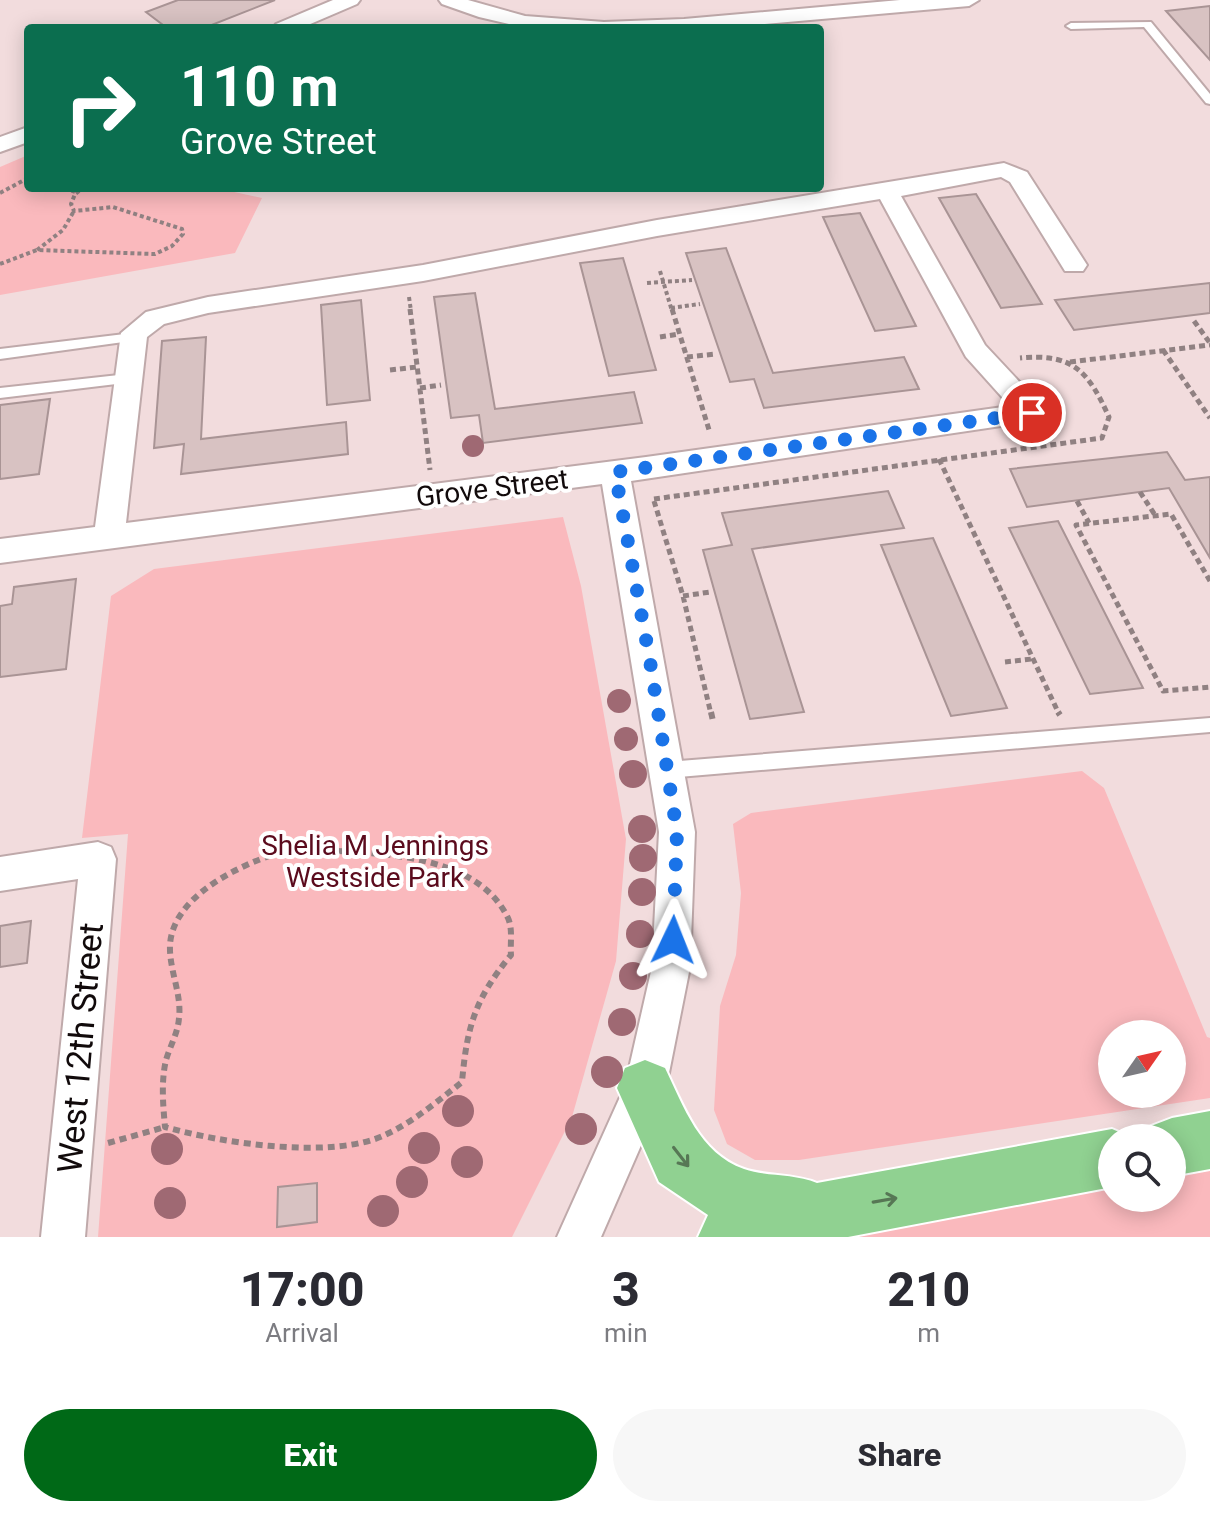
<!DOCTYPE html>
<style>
body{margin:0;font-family:Roboto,sans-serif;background:#f7f7f7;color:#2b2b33;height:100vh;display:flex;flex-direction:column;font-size:30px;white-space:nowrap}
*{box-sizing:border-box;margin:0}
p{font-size:26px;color:#7c7c81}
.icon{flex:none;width:44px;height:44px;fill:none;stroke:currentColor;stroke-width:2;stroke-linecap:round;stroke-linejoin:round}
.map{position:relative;height:1237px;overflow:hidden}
.panel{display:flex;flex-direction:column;background:#fff;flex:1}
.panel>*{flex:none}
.guide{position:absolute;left:24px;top:24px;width:800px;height:168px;border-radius:8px;box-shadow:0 4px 20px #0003;background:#0b6e4f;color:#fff;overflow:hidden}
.needle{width:52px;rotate:56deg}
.controls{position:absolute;left:1098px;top:1020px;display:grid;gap:16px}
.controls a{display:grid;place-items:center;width:88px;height:88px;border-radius:50%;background:#fff;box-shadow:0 4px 20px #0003;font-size:40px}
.pin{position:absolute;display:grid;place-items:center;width:68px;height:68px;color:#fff;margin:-34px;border:4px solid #fff;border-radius:50%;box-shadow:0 2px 8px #0007}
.me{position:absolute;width:88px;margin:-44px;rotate:2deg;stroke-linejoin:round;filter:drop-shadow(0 0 6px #0008)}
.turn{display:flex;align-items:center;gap:28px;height:168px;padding:0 24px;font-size:36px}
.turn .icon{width:104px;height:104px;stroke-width:2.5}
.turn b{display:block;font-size:56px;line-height:68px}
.eta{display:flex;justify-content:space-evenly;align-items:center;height:136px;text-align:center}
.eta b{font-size:48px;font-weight:800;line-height:56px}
.cta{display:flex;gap:16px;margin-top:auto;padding:16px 24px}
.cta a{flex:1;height:92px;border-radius:48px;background:#006917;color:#fff;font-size:32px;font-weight:800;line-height:92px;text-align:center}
.cta a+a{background:#f7f7f7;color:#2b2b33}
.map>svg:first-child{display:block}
.green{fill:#fab9bd;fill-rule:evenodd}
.building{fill:#d8c2c2;stroke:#a99495;stroke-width:2}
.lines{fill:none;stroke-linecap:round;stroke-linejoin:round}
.service-casing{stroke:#bfa9aa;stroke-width:4}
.minor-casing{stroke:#bfa9aa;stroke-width:4}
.motorway-casing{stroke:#fff;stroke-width:4}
.path-far2{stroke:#908182;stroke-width:4;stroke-dasharray:4 3;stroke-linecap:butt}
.path-far1{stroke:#908182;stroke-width:5;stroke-dasharray:6 4;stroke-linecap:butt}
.path{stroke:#908182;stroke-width:6;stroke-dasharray:7 5;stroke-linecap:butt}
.service{fill:#fff;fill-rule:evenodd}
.minor{fill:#fff;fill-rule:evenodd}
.motorway{fill:#90d191;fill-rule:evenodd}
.tree{fill:#9f6973}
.oneway{stroke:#577755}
.route{stroke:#1a73e8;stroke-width:14;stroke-dasharray:0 25.2}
.labels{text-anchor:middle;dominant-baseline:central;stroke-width:8;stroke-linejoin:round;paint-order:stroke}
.street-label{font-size:28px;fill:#110a0b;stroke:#fff}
.park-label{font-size:28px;fill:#5b0b1d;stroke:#fff}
.near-street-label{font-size:34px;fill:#110a0b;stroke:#fff}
</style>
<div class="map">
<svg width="1210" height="1237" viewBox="0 0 1210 1237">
<rect width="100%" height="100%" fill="#f2dcdd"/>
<path class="green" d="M28,155V188H216L262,198L235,253L0,295V167Z
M563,517L581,586L626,839L616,961L572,1117L512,1237H98L128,834L82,838L111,596L154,569Z
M1082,771L1104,788L1207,1037L1210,1038V1098L799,1160H755L727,1144L714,1110L720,1006L736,955L741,893L733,824L751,813ZM1112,1034H1172V1094H1112Z
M1210,1156V1237H847L1112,1174V1198H1172V1163Z"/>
<path class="building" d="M178,0H275L204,28H167L146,12Z
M1210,6V60L1166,11Z
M976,194L1042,304L1001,308L939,198Z
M860,213L916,326L875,331L823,217Z
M726,248L773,373L904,357L919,389L764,408L754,379L730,382L686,253Z
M623,258L656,370L609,376L580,263Z
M1210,283V313L1074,330L1055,300Z
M475,293L495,409L634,392L642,423L483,443L479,415L451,418L434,297Z
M361,300L370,400L327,405L321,305Z
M206,337L201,439L346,422L348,454L181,474L184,444L154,448L162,341Z
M50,399L39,474L0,479V405Z
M1167,452L1185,480L1210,477V558L1169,488L1027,507L1010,469Z
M888,491L904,528L752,549L804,712L750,719L703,550L732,545L722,513Z
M1058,521L1143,688L1090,694L1009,528Z
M933,538L1007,708L951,716L881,545Z
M76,579L66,669L0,677V606L12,604L14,587Z
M31,921L27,963L0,967V926Z
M317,1183V1222L277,1227L278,1187Z"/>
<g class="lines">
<g class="service-casing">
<path id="service" d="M1151,22L1210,94V104L1206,103L1144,27L1071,29L1066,26L1071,23Z
M133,333L140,337L138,340L0,359V349Z
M128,374L135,379L133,382L0,398V388Z
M1210,718V732L667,778L661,775L658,770L661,765L667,762Z"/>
</g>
<g class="minor-casing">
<path id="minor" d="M333,0H360L357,4L301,28H273L276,24Z
M439,0H468L525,16L604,22L684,19L900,0H979L969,6L720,28H526L479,17L442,4Z
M28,127V142L0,152V137Z
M1004,163L1027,172L1087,265L1083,271H1065L1010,182L1001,177L901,196L985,345L1042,406L1046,413L1042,420L631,481L695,832L690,967L666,1088L601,1237H557L625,1086L652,967L659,832L602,484L0,563V539L95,527L121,333L146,312L208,297L423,265L657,220ZM880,199L966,357L1010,406L646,457L126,523L147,337L164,324L208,313L423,281L657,236Z
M98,842L111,847L116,859L85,1237H41L78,879L0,891V857Z"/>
</g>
<g class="motorway-casing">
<path id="motorway" d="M645,1060L665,1068C684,1107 699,1153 744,1169C767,1177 793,1173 817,1183L1112,1129L1133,1138H1112V1187L848,1237H698L708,1215L659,1182L617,1088L625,1068Z
M1210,1111V1169L1172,1176V1138H1147L1151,1126L1172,1118Z"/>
</g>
<path class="path-far2" d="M65,188L75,192
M0,193L28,178
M37,250L63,230L74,211
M0,264L37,250L155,254L172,246L183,234L182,229L113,207L74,211L71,204L75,194L83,188
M660,271L672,311
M647,283L692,280
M409,297L411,311
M671,308L700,304"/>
<path class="path-far1" d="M410,309L430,470
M672,309L710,433
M1194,321L1210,343
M660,337L679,334
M1163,350L1210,418
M687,357L716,354
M1070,362L1210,345
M390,370L417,367
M420,388L441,385
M939,459L1059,714
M1140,492L1155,515
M654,499L1102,438L1109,417C1088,371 1073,353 1020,358
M654,501L683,596L711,714
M1077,501L1089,523
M1210,581L1171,514L1076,525L1163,691L1210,687
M683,596L710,592
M1005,662L1032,659"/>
<path class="path" d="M711,712L713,721
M1058,712L1060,715
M300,847C313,846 324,851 337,851C393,854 479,858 508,918C513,929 510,943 511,955C475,999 467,1026 462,1082C438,1101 413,1122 385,1135C332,1160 221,1143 165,1127C163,1105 161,1081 166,1060C170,1046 178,1033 179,1018C182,994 169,970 170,945C173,891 255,857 300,847Z
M108,1143L165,1127"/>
<use href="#service" class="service"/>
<use href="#minor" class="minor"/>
<use href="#motorway" class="motorway"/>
</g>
<g class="tree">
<circle cx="473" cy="446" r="11"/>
<circle cx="619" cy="701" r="12"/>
<circle cx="626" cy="739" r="12"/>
<circle cx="633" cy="774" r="14"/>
<circle cx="642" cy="829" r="14"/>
<circle cx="643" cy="858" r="14"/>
<circle cx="642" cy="892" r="14"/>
<circle cx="640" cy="934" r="14"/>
<circle cx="633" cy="976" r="14"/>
<circle cx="622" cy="1022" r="14"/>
<circle cx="607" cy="1072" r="16"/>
<circle cx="458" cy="1111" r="16"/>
<circle cx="581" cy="1129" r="16"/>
<circle cx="424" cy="1148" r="16"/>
<circle cx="167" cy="1149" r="16"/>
<circle cx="467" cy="1162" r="16"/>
<circle cx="412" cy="1182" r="16"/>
<circle cx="170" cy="1203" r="16"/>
<circle cx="383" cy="1211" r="16"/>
</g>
<defs><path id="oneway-shaft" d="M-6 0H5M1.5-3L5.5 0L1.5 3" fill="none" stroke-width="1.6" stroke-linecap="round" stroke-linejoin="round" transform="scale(2)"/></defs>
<g class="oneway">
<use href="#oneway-shaft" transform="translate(681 1157) rotate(52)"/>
<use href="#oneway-shaft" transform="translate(885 1200) rotate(-10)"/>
</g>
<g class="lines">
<path class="route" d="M673,940L677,832L650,661L615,472L1032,413"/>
</g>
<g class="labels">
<g class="street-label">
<text transform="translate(492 488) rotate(-7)">Grove Street</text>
</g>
<g class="park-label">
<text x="375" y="845">Shelia M Jennings<tspan x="375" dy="32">Westside Park</tspan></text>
</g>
<g class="near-street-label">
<text transform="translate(80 1048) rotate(-85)">West 12th Street</text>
</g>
</g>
</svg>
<div class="controls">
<a><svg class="needle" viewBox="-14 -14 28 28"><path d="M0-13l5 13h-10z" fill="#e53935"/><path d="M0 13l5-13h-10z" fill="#7c7c81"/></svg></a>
<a><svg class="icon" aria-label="search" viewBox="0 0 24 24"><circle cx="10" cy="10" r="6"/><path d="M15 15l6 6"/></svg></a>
</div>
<div class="pin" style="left:1032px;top:413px;background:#d93025"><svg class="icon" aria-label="arrive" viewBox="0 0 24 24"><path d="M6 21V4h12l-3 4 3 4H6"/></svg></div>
<svg class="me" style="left:673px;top:940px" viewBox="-20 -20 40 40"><path d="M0-17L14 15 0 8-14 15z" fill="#1a73e8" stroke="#fff" stroke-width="4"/></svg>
<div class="guide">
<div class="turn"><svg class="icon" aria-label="right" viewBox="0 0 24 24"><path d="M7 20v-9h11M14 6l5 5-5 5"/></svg><div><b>110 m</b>Grove Street</div></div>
</div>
</div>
<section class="panel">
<div class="eta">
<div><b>17:00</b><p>Arrival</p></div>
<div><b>3</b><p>min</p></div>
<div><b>210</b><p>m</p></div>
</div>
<div class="cta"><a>Exit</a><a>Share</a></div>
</section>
